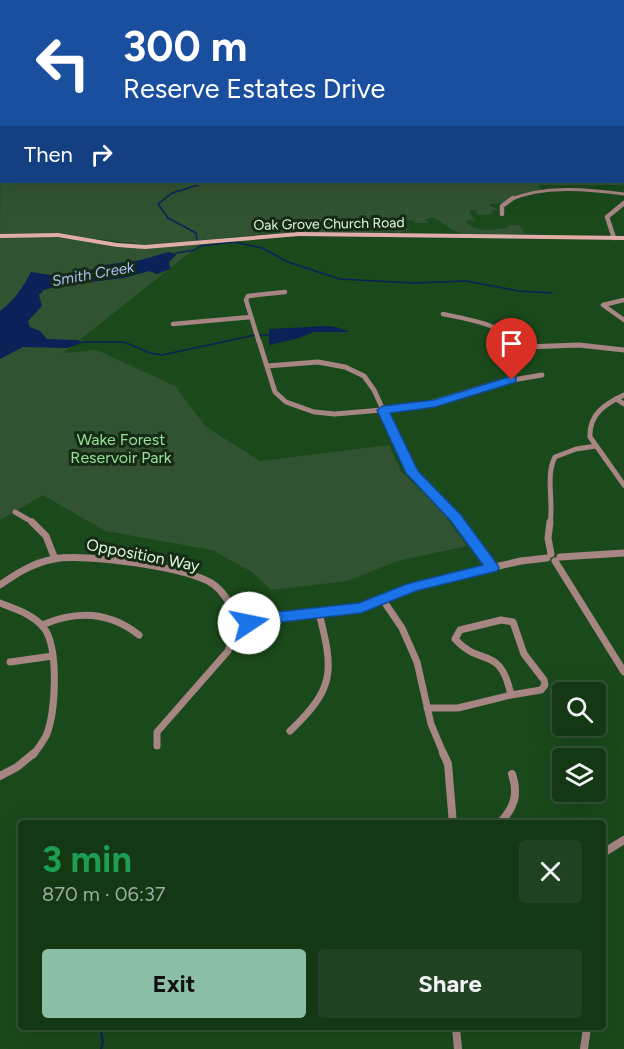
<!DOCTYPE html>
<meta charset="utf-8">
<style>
body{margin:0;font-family:Figtree,sans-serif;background:#214222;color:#f1f3f6;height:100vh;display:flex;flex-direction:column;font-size:22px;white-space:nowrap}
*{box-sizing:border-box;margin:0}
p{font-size:20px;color:#9daca0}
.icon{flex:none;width:33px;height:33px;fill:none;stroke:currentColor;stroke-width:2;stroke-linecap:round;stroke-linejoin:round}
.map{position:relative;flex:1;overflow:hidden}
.details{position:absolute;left:18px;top:820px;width:588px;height:210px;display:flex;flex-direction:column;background:#143714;border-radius:6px;box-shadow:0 6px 24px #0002,0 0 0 2px #335134}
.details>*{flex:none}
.hud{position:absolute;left:0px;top:0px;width:624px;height:183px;box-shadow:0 6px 24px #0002,0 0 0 2px #335134;background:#1a4fa0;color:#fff;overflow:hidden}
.fabs{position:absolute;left:552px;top:682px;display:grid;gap:12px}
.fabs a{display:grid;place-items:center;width:54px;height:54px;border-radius:6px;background:#143714;box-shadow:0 6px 24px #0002,0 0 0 2px #335134;font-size:30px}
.pin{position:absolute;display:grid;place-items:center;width:51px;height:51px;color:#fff;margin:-62px -26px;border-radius:50% 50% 50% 0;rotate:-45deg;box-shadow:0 0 6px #0007}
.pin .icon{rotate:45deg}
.me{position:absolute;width:66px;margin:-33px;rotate:79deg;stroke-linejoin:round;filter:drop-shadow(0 0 4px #0008)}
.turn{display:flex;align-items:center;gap:21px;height:126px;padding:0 24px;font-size:27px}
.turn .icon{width:78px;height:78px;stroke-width:2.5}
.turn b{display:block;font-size:42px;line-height:51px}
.then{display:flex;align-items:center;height:57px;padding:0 24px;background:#0003;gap:12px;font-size:22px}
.round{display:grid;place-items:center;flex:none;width:63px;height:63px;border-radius:6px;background:#214222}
.head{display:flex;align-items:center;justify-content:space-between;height:102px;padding:0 24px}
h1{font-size:36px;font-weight:700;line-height:45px;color:#1e9e55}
.primary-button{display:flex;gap:12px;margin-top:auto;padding:12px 24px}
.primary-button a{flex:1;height:69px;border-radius:6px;background:#8abfa5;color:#111;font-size:24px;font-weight:700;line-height:69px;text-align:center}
.primary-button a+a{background:#214222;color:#f1f3f6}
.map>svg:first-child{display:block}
.green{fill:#315331}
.water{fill:#0b2158}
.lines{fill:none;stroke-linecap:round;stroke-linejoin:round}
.stream-far1{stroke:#0b2158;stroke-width:1.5}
.stream{stroke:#0b2158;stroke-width:2}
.street-far5{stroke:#a68582;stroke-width:2}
.street-far4{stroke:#a68582;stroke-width:3}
.street-far3{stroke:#a68582;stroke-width:4.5}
.street-far2{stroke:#a68582;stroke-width:5}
.street-far1{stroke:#a68582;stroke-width:7}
.street{stroke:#a68582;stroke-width:8}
.secondary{fill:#e1ada9;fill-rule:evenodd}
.route{fill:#1a73e8;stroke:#114b97;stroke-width:1.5}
.labels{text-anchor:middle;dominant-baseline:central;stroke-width:6;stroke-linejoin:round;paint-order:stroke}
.far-street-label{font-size:14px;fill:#e1fbe0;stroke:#162a16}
.far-water-label{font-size:15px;font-style:italic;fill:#a9c3f8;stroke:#162a16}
.park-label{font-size:16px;fill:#95e393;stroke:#162a16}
.street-label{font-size:16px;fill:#e1fbe0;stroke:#162a16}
</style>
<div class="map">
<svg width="624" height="1049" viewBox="0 0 624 1049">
<rect width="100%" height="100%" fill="#1a491b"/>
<path class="green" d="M1,118L2,182H536L543,192C524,194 509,205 490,204V206L497,209L498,211L492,210L493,214L478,215L475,210L469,211L475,221L467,220L466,222C478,234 494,229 507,228L508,225H519L525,234C508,234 476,238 461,234C458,233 436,220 433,217L425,220L429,223H415L413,220L406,221L395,219L396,222L406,223L405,227L411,229L399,233L370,228L374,231H387L390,234H267L145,245L74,236L0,235Z
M37,236L78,239L121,248L202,243L63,353L97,350L175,386L205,426L260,461L389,445L401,471L443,513L467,546L397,561L348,581L271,590L252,572L212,550L105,531L43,495L0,520V238Z"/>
<path class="water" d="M168,252L177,254L169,262L170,269L157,274L149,271L124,278L61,285L44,290L39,295L42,306L28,321L30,327L40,331L47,339L77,340L82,343L67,348L23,347L0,359V311C15,300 23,287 31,272L51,275L77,274L105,265L141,260Z
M327,326L336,327L350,332H314L299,338L269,345V329Z"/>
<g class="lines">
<path class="stream-far1" d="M32,2L35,0
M622,121L624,123
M622,155L624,153
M197,240L196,233L168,218L158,204L172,193L208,182
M176,253L195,250L200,246L235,242L262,248L288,262L340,279L412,283L466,281L519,291L552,293
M260,335H270
M82,342H124L150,353L162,355L255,335"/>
<path class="stream" d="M100,1028L103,1042L101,1049"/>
<path class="street-far5" d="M68,0L75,2
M0,2L2,0"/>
<path class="street-far4" d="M509,200C544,185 587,189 624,194"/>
<path class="street-far3" d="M502,214V206L513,198
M614,238L607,217L624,203
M603,305L624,320
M603,305L624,300
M443,314C472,320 494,323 518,342
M173,324L251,317
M259,342L246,300L248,296L285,292"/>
<path class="street-far2" d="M259,341L275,392L286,402L314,412L335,414L417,407L500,382L542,375
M516,341L524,347L579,345L624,350
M267,366L318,362L345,367L364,376L374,390L412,473L460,523
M624,395C605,404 589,414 590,437L624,485
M616,399L624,404
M15,512L34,523
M550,523C554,503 545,476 555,457L576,449L596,446"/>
<path class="street-far1" d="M32,522L46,536L55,559
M459,522L492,568
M550,522L548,538L551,554
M560,557L624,553
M555,561L624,672
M0,585C17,573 33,563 54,559C85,553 187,567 213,584C224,592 229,602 234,614
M383,600L402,628L417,662L431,724L444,755
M0,603C15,609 33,614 44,628C59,648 56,713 46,736C42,743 38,749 33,755
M238,613L247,616L249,623L242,629L231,628L226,619Z
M249,620L361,608L412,587L437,580L521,561L547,558
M501,620L513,622L524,654L544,680L545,685L541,690L511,695C500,644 481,668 455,639L460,630Z
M42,625C77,610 109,611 139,635
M10,662L53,656
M427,708H458L511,695
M290,731C335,688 334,672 319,613
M157,746V732L228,651L236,630"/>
<path class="street" d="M443,753L448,764L453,824
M0,776L17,767L34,753
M499,824C514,808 519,795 512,774
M603,853L624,840
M456,1028L458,1049
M584,1049L587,1028"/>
<path class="secondary" d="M175,0H179V2H176Z
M2,111V115H0V112Z
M299,232L624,236V240L299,236L145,249L117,247L58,237L0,238V234L58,233L117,243L145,245Z"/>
</g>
<path class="route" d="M512,376L516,377V382L435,407L390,413L418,471L461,515L497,564L499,568L497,571L416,591L361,613L255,625L249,628L244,626L242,620L249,615L359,603L407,584L483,565L451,521L406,473L377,410L383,406L434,400Z"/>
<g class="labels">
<g class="far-street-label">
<text transform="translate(329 224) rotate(-1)">Oak Grove Church Road</text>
</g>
<g class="far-water-label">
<text transform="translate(93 274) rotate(-10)">Smith Creek</text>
</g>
<g class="park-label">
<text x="121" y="439">Wake Forest<tspan x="121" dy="18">Reservoir Park</tspan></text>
</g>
<g class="street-label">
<text transform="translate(143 555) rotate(11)">Opposition Way</text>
</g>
</g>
</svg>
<div class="fabs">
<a><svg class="icon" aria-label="search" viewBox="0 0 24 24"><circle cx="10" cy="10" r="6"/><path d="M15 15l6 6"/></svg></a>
<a><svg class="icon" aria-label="layers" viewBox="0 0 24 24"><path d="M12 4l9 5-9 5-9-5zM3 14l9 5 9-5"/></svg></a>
</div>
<div class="pin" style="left:512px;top:380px;background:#d93025"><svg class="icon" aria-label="arrive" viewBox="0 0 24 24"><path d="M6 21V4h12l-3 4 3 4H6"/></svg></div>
<svg class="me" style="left:249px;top:623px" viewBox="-20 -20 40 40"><circle r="19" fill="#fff"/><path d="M0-13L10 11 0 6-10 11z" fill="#1a73e8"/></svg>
<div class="hud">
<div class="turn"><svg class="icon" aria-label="left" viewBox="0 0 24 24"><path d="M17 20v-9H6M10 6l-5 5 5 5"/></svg><div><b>300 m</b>Reserve Estates Drive</div></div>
<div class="then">Then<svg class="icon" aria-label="right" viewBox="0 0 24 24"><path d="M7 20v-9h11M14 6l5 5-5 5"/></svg></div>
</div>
<section class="details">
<div class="head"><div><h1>3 min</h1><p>870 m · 06:37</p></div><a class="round"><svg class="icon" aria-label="close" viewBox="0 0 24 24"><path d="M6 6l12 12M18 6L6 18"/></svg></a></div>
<div class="primary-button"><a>Exit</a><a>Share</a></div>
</section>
</div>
